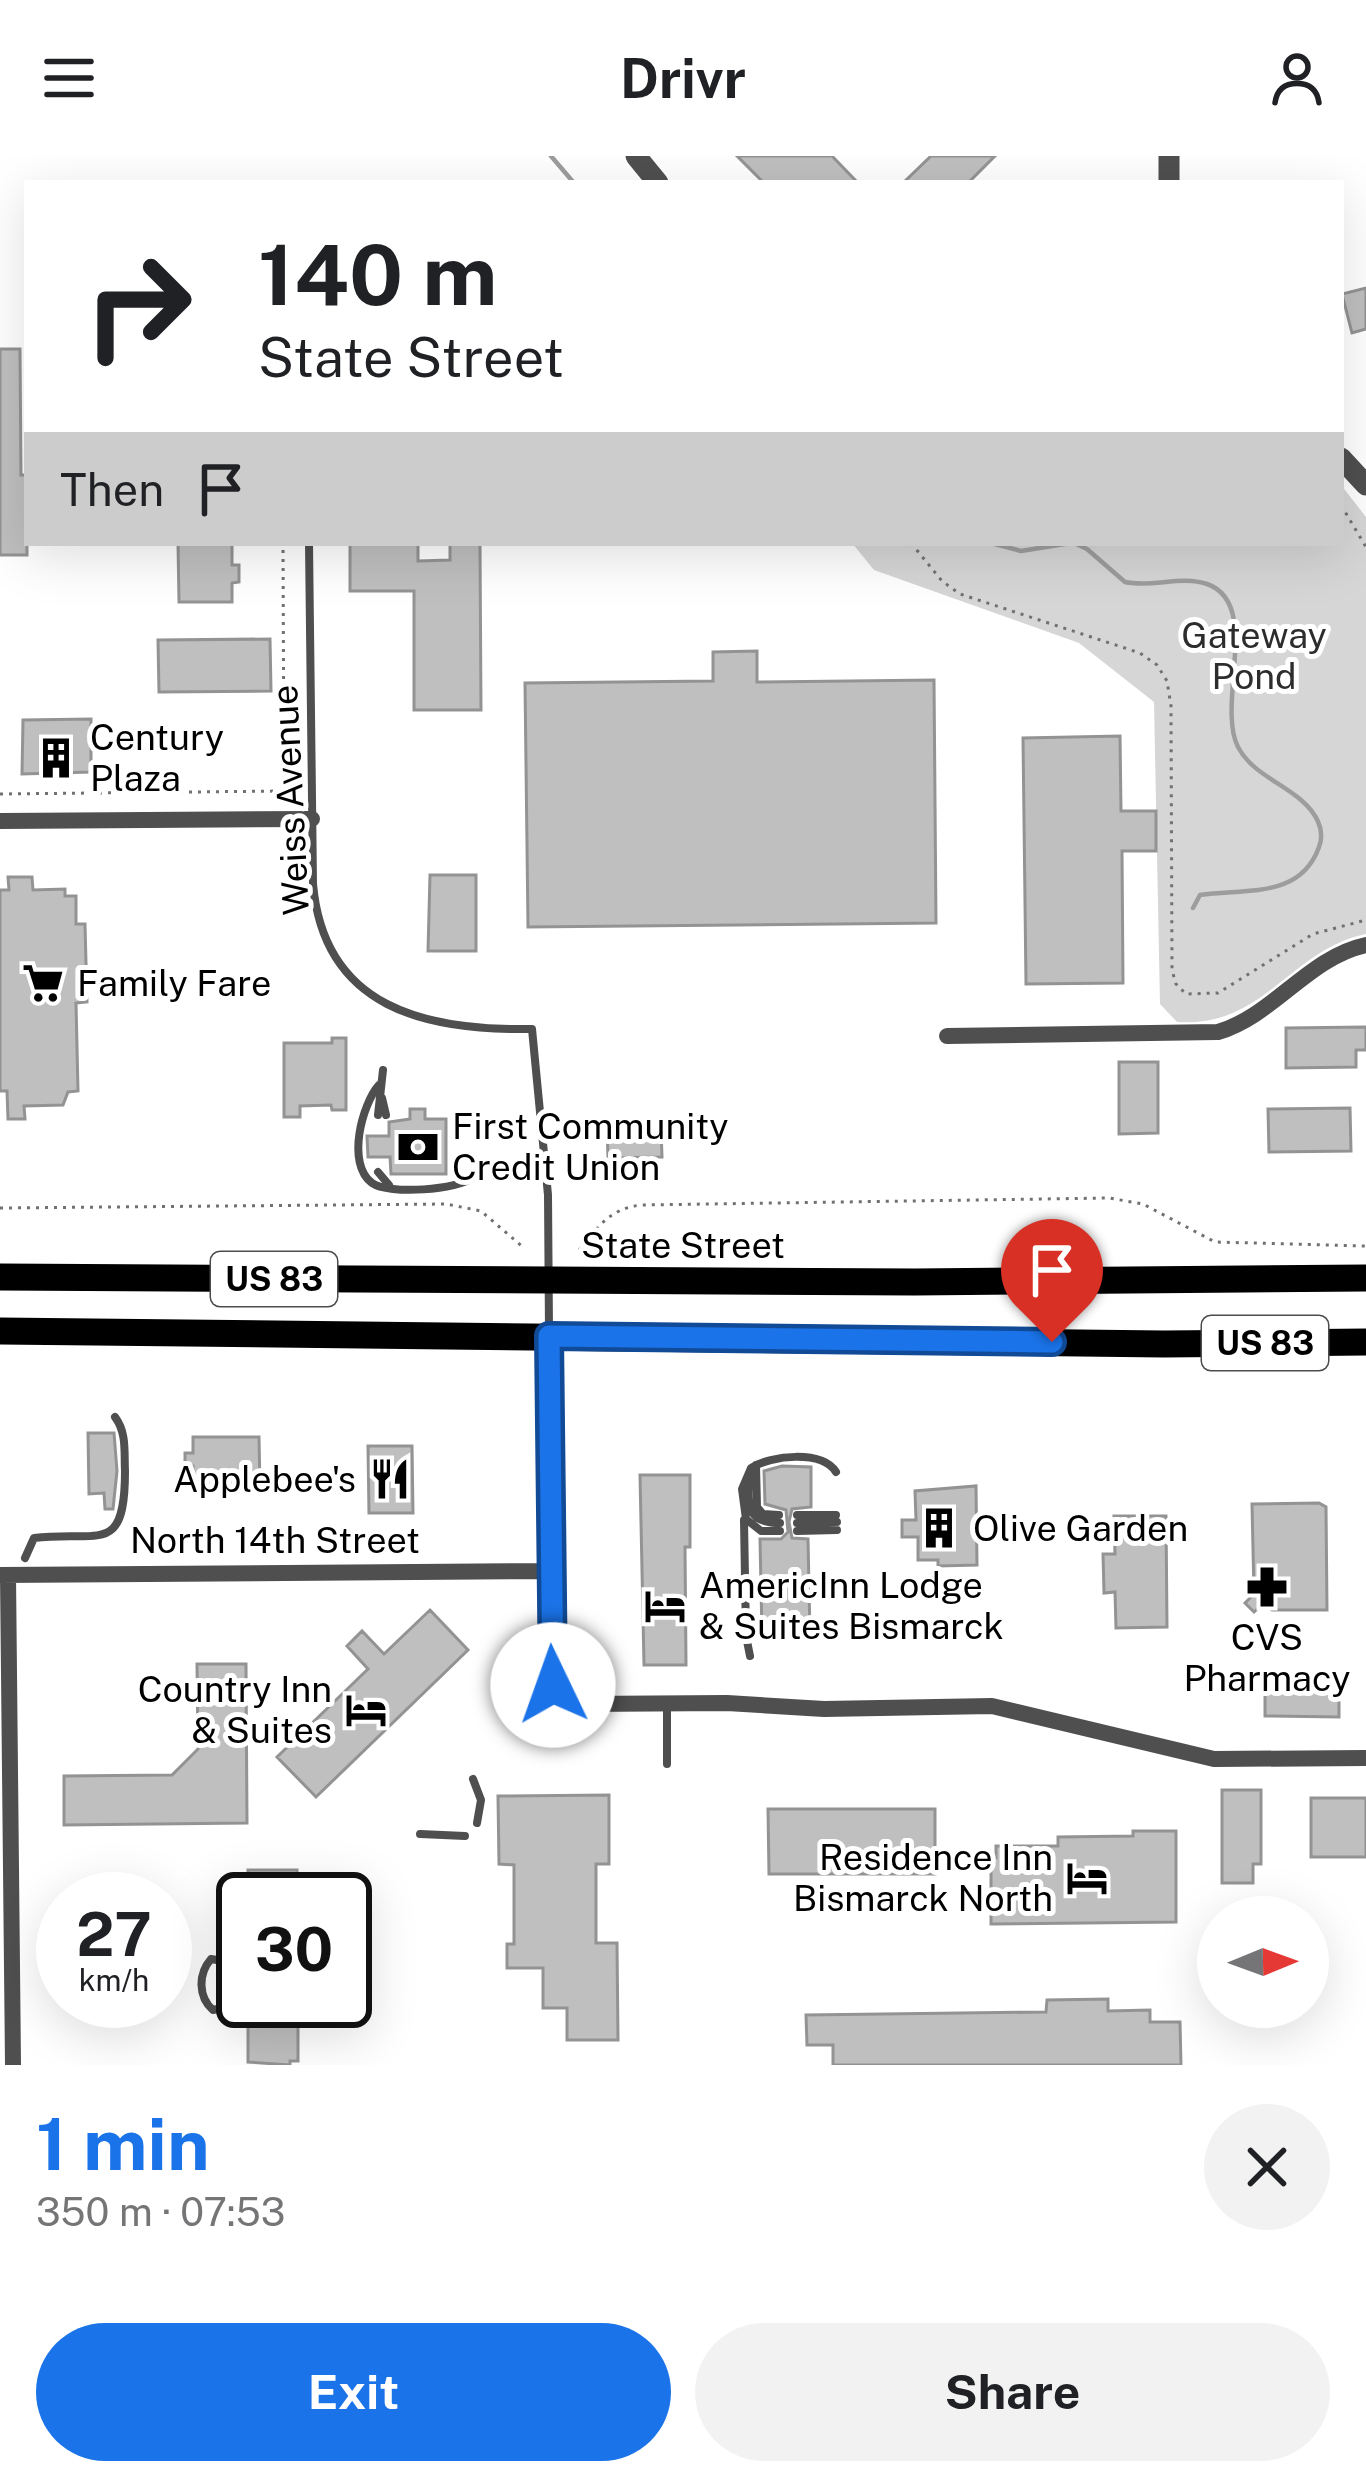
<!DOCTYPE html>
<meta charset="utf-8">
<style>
body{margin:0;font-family:"Public Sans",sans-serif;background:#f2f2f2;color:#202124;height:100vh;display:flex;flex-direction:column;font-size:45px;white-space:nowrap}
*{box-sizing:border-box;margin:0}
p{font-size:39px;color:#757577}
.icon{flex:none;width:66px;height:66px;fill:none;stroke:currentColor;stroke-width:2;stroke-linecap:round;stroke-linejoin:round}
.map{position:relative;height:1909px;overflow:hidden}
.side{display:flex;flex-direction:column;background:#fff;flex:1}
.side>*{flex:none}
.guide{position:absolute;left:24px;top:24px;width:1320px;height:366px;border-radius:0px;box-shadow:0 12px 48px #0002;background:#fff;color:#202124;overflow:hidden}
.needle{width:78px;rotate:89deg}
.controls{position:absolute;left:1197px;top:1740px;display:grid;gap:24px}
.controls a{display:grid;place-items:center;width:132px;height:132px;border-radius:50%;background:#fff;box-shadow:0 12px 48px #0002;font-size:60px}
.speed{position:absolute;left:36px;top:1716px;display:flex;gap:24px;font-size:60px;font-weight:700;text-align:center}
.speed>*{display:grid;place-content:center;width:156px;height:156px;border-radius:50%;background:#fff;box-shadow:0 12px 48px #0002;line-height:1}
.speed small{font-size:30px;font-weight:400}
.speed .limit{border:6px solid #111;border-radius:18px;background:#fff;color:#111}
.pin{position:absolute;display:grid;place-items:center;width:102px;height:102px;color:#fff;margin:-123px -51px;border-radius:50% 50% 50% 0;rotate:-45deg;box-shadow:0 0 12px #0007}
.pin .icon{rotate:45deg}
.me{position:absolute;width:132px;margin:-66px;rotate:357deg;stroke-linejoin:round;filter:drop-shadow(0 0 9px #0008)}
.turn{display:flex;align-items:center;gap:42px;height:252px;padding:0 36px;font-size:54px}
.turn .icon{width:156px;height:156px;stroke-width:2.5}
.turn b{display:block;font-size:84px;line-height:102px}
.then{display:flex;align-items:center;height:114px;padding:0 36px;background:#0003;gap:24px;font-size:45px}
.round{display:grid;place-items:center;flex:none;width:126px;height:126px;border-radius:63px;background:#f2f2f2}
.head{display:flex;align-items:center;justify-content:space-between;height:204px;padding:0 36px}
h1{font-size:72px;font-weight:700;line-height:90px;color:#1a73e8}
.cta{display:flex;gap:24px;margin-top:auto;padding:24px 36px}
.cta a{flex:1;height:138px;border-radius:72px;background:#1a73e8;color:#fff;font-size:48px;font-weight:700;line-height:138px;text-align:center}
.cta a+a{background:#f2f2f2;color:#202124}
header{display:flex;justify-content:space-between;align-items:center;height:156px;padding:0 36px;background:#fff;font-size:54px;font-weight:700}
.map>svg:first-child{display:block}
.green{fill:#d6d6d6}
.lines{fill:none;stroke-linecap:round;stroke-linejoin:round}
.stream{stroke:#9d9d9d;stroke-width:4.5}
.building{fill:#bfbfbf;stroke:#939393;stroke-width:3}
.path{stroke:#717171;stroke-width:3;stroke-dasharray:3 6;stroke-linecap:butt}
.service{stroke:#4f4f4f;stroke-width:8}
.minor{stroke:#4f4f4f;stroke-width:16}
.tertiary{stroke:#4f4f4f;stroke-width:21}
.trunk{stroke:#000;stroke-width:27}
.route-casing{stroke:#114b97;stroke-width:30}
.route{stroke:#1a73e8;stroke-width:21}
.labels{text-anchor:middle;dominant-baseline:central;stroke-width:10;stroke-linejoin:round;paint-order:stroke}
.shield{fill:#fff;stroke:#4c4c4c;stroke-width:3}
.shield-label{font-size:33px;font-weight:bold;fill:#000}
.park-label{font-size:36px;fill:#2d2d2d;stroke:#fff}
.poi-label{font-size:36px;fill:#000;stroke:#fff;text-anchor:start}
.street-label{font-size:36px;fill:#000;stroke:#fff}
</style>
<header><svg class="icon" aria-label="menu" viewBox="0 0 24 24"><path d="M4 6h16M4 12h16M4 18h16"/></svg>Drivr<svg class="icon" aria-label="person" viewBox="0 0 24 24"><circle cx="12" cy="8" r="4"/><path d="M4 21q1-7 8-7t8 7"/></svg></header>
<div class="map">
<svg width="1366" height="1909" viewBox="0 0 1366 1909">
<rect width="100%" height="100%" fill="#fff"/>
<path class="green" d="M1341,329L1366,361V778C1291,793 1264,872 1177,866L1160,848L1154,546L1079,487L874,414L852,387H1341Z"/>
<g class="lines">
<path class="stream" d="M551,0L574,27
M991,387L1021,395L1071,387
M1074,387L1087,393L1125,426C1152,432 1181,419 1207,428C1262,447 1216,548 1238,591C1251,616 1280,626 1301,644C1315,656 1326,673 1319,691C1300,744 1244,732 1200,739L1193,752"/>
</g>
<path class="building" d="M737,0H832L858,27H764Z
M931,0H995L968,27H903Z
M1366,132V173L1352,177L1342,138Z
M0,193H20L21,319H27V399H0Z
M178,387H232V409H239V426L232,427V446H179Z
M350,387H418V405L450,404V387H480L481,554H414V435H350Z
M270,483L271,535L159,536L158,484Z
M757,495V526L934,524L936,767L528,771L525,527L713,525V496Z
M91,563V616L22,618L23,564Z
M1120,580L1121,655H1156V695H1122L1123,827L1026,828L1023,582Z
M430,719H476V795H428Z
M8,721H32L33,734L65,733V740H76V768H85L87,846L76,847L78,935L68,936L63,949L24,950L25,963H8L7,935H0V734H9Z
M1366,871V894H1356V911L1286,912V872Z
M332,882H346V954H332L331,949L300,950V961H284V887H332Z
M1119,906H1158V977L1119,978Z
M1350,952L1351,995L1269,996L1268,953Z
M410,953H425V963H446V1018H391L390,1001H368L367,980H389V966L410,963Z
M661,971L662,1001L608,1002L607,972Z
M88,1277H114L117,1315L113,1353H105L104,1337L89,1338Z
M193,1281H259L260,1331L193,1332V1310H185V1297H193Z
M368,1290H412L413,1357H369Z
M782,1310L811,1311V1351L792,1353L789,1366L792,1382L808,1383L810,1479H762L760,1383H781L788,1376L786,1354L765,1348L764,1315Z
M640,1319H690V1391H685L686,1509H644Z
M976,1330L977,1409L938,1410V1404H918V1381H902V1364H916L915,1335Z
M1252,1348L1319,1347L1326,1351L1327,1454H1272L1264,1447L1254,1456L1245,1447L1254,1438Z
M1114,1360H1166L1167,1471L1116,1472L1115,1436L1104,1437L1103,1398H1115Z
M430,1454L468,1494L316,1641L277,1601L368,1513L347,1490L362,1475L384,1498Z
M197,1508H246L247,1667L64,1669V1620L172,1619L198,1593Z
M1265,1529H1339V1561L1265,1560Z
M1222,1634H1261V1708H1253V1727H1222Z
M609,1639V1708H596V1787H617L618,1884H567V1852H543V1812H507V1788H514V1709L499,1708L498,1640Z
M1311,1642H1366V1701H1311Z
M768,1653H935V1718H769Z
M1133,1675H1176V1766L991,1768V1702H996V1690H1058V1681L1133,1680Z
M248,1714H297L298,1743H248Z
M1108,1843V1855L1150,1854V1866H1180L1181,1909H833V1889H807L806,1859L1046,1856L1047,1844Z
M248,1845H298V1905H290V1909L248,1906Z"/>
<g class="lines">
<path class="path" d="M1341,349L1366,391
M911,387L942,425L960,438L1140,497L1157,509L1167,525L1171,550L1172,814L1176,828L1186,838L1218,837L1313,778L1366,764
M0,638L284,635L283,387
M0,1052L446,1048L481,1055L524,1092
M579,1094C599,1071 608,1053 641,1049L1109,1042L1143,1048L1215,1086L1366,1090"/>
<path class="service" d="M309,387L313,728C324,853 427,875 532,873L548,1039L549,1174
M379,929C362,948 346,1008 372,1027C389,1039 458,1034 474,1021L480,1006
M382,942L386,959
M378,959L383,914
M378,1016L389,1029
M756,1309L757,1351L763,1358L779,1359
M749,1319C748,1348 745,1367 780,1367
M797,1359H836
M744,1364L746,1480L750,1500
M797,1367L837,1366
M780,1375H761L746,1363L742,1333L751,1312C771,1299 822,1294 836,1316
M797,1375L837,1374
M25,1402L34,1382C99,1374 125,1401 125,1315C124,1296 127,1277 115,1261
M667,1549V1608
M473,1623L481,1644L477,1667
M420,1678L465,1680
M227,1815L223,1805L211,1803C198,1818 198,1841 213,1854L222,1852L228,1840"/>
<path class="minor" d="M0,665L312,663
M947,880L1218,876C1273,860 1309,801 1366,789
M549,1180L551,1521C556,1538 563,1546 581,1548L727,1547L824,1553L992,1550L1214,1603L1366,1602
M0,1419L550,1415
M8,1419L13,1909"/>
<path class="tertiary" d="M636,0L658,27
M1169,27V0
M1341,302L1366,329"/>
<path class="trunk" d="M0,1121L915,1126L1366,1122
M0,1175L1164,1188L1366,1186"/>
</g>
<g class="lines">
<g class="route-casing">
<path id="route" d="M553,1529L549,1180L1052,1186"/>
</g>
<use href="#route" class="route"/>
</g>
<defs>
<g id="building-bare" transform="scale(3.24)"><path d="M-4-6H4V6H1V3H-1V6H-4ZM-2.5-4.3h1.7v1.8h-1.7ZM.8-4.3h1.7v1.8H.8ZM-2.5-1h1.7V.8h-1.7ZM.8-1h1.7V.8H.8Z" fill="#000" stroke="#fff" stroke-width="2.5" paint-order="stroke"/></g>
<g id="supermarket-bare" transform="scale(3.24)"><path d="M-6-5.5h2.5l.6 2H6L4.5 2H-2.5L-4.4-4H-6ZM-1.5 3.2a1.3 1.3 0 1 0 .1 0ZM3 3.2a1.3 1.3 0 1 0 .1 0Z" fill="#000" stroke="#fff" stroke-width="2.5" paint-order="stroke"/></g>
<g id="bank-bare" transform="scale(3.24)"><path d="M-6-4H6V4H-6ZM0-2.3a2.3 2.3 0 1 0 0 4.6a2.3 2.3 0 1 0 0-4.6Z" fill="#000" stroke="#fff" stroke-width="2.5" paint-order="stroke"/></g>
<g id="restaurant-bare" transform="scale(3.24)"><path d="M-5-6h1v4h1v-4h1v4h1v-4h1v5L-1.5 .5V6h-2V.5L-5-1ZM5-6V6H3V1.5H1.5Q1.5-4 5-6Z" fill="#000" stroke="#fff" stroke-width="2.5" paint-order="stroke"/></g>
<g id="pharmacy-bare" transform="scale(3.24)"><path d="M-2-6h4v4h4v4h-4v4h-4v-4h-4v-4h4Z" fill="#000" stroke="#fff" stroke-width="2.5" paint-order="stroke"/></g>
<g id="hotel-bare" transform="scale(3.24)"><path d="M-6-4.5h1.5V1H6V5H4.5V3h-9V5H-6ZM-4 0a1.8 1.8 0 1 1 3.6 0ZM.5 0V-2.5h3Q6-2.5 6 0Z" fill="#000" stroke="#fff" stroke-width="2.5" paint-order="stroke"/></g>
</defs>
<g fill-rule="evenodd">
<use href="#building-bare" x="56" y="602"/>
<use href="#supermarket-bare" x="43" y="827"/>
<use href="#bank-bare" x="418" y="991"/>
<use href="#restaurant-bare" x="390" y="1323"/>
<use href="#building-bare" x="939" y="1372"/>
<use href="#pharmacy-bare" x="1267" y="1431"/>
<use href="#hotel-bare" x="665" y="1450"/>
<use href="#hotel-bare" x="366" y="1554"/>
<use href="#hotel-bare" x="1087" y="1722"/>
</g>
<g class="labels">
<g class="shield">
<rect x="211" y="1096" width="126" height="54" rx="9"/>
<rect x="1202" y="1160" width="126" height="54" rx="9"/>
</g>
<g class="shield-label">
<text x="274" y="1123">US 83</text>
<text x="1265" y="1187">US 83</text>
</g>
<g class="park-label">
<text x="1254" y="479">Gateway<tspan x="1254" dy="41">Pond</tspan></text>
</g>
<g class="poi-label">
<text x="90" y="581">Century<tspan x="90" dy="41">Plaza</tspan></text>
<text x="77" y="827">Family Fare</text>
<text x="452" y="970">First Community<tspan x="452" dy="41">Credit Union</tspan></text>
<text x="356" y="1323" text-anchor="end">Applebee's</text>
<text x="973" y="1372">Olive Garden</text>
<text x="699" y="1429">AmericInn Lodge<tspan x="699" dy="41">&amp; Suites Bismarck</tspan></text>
<text x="1267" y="1481" text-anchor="middle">CVS<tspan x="1267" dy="41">Pharmacy</tspan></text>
<text x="332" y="1533" text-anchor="end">Country Inn<tspan x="332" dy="41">&amp; Suites</tspan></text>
<text x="1053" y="1701" text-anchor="end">Residence Inn<tspan x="1053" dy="41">Bismarck North</tspan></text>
</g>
<g class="street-label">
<text transform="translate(290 644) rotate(-93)">Weiss Avenue</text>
<text x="683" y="1089">State Street</text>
<text x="275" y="1384">North 14th Street</text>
</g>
</g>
</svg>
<div class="controls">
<a><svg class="needle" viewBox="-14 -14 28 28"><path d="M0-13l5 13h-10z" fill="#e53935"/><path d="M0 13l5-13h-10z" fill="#757577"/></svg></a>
</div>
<div class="speed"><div>27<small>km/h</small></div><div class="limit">30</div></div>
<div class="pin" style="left:1052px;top:1186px;background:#d93025"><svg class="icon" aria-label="arrive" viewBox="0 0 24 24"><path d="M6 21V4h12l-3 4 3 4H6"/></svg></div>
<svg class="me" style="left:553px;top:1529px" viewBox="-20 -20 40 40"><circle r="19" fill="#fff"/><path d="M0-13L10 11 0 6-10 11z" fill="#1a73e8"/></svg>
<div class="guide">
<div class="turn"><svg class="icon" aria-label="right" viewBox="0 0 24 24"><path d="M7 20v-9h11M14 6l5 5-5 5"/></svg><div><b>140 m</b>State Street</div></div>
<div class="then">Then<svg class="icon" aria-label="arrive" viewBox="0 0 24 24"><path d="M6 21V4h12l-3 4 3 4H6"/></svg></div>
</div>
</div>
<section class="side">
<div class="head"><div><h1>1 min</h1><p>350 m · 07:53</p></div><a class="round"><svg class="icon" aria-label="close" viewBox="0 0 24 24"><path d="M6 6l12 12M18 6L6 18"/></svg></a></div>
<div class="cta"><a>Exit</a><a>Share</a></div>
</section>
